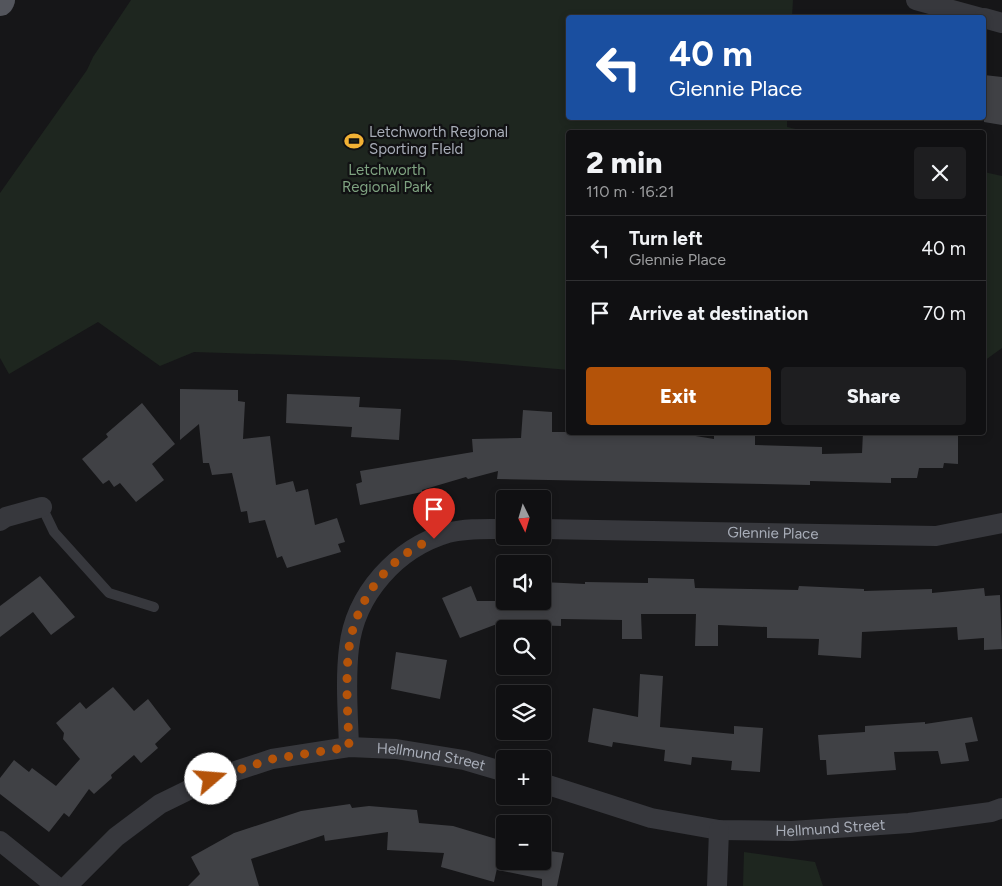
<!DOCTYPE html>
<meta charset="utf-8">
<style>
body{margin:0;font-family:Figtree,sans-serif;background:#1e1e20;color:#f1f3f6;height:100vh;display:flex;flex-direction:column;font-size:19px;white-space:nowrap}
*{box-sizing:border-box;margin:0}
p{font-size:16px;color:#9c9d9f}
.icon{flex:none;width:28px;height:28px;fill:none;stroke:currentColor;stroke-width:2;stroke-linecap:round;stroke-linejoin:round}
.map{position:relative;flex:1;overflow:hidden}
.drawer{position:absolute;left:566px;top:130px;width:420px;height:305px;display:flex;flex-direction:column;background:#101012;border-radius:5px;box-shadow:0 2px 8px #0003,0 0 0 1px #303032}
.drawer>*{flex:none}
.top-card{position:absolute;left:566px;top:15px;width:420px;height:105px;border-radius:5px;box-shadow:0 2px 8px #0003,0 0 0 1px #303032;background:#1a4fa0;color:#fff;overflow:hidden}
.needle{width:32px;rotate:175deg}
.controls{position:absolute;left:496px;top:490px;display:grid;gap:10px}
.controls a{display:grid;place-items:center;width:55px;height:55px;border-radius:5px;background:#101012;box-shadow:0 2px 8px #0003,0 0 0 1px #303032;font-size:25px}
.pin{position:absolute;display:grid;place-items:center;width:42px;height:42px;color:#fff;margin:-51px -21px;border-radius:50% 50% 50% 0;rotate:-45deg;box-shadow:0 0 5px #0007}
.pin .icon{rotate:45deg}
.me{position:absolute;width:55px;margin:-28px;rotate:72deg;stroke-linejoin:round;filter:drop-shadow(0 0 4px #0008)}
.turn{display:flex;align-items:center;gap:18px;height:105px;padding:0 20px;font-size:22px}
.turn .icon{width:65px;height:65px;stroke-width:2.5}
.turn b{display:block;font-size:35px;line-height:42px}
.round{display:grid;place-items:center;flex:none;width:52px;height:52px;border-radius:5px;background:#1e1e20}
.head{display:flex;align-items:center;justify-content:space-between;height:85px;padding:0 20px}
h1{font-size:30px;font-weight:800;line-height:38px}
.primary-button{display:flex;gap:10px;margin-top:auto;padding:10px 20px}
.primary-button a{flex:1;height:58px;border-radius:5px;background:#b45309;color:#fff;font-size:20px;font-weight:800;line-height:58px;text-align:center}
.primary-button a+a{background:#1e1e20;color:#f1f3f6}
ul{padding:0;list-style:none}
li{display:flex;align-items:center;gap:15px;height:65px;padding:0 20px;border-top:1px solid #303032}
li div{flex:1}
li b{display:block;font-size:19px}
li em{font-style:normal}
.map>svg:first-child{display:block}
.green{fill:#1e261f}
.building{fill:#404145}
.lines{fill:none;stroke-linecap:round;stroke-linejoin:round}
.lane{stroke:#37383d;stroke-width:10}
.street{stroke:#37383d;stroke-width:20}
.primary{stroke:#53555c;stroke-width:28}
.route{stroke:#b45309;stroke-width:9;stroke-dasharray:0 16.2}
.labels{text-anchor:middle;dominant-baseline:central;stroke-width:4.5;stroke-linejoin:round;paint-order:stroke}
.poi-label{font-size:15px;fill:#a8adb8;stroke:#111113;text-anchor:start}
.park-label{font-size:15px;fill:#7fa381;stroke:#111113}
.street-label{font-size:15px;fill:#a8adb8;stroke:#111113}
</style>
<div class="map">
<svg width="1002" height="886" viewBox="0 0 1002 886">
<rect width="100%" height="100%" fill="#161618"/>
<path class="green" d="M131,0H793L792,17L569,18V118H787V127L809,132H569V370L454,360L194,352L160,366L98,322L9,374L0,358V193L87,70L93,57Z
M984,172L1002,176V348L984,361Z
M744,852L815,862L823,886H743Z"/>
<path class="building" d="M984,75L1002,77V125L984,122Z
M180,389L238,390V401L245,402L243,439L270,436L276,485L293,481L296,492L308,489L315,525L337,518L345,542L338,544L341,552L287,568L282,556L277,558L265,520L249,523L247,511L241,512L232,473L212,475L209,463H203L199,424L180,440Z
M287,394L360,397L359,407L401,409L399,440L351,437L352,427L286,423Z
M142,403L175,444L152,464L164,480L136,502L120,483L114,487L109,480L103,484L82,459L108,437L106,434Z
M523,410L552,412V432H671L714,439V432H755V445L822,447V454L862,453L863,432H958V464L944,463L943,468H919L917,478H891V483L810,481V485L497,479L498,471L468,479L466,477L422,490V492L360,505L356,484L362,482L360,471L473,452L472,439L521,438Z
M40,576L75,617L51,635L33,612L0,637V606Z
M648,578L694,579L695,588L798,590L799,586L864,589V591L932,589V593L984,588L985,596L1000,595L1002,649L984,650V638L958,640L957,627L862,632L861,658L818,655L819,639L767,638V627L718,625V646H695L696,614H641L642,639H622V620L561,619V626L497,624L460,638L442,598L471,586L477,601H542V582L585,584V582L648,583Z
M396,652L447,660L440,699L391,689Z
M640,674L663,676L660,727L734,734V726L763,728L760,772L731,770L732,761L692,757L691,765L664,761L665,750L613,742L612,747L588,742L593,708L638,717Z
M113,687L134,711L148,699L171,729L155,744L158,748L141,763L134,755L111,775L112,778L94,794L89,789L69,817L64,813L49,832L0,794V778L14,760L29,772L32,768L56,786L80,759L63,739L64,733L56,723L80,702L86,709Z
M972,717L978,741L965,743L969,761L941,764L938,751L894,752L896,770L827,775L826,760H820L818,735L865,732V726L925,722V724Z
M350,804L352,808L369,806L417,810L419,823L453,826L503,841L494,882L441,867L444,853L387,850L388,832L325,841L324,835L251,859L259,886H188L200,874L191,857L234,833L301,811Z
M542,850L564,853L557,886H542V879L498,870L499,861H542Z"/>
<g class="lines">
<path class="lane" d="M42,507L54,532L109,593L154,607"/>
<g class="street">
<path d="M916,0L981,18"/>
<path d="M984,18L1002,23"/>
<path d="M0,521L6,517L42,507"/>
<path id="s1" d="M542,529L936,536L1002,523"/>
<path d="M349,747C348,714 345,680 349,648C355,594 397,548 448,533C466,528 487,529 505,529"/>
<path id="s2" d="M542,783L651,818L719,830L792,831L909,823L991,812L1002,808"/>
<path d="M0,841L56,886"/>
<path id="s3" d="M67,886L116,837L160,804L211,779L272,759L349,747L396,749L464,760L505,772"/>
<path d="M717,886L719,830"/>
</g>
<path class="primary" d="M0,2L1,0"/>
</g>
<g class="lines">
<path class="route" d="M211,779L272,759L349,747C348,714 345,680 349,648C355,601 389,555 434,539"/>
</g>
<defs>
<g id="stadium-bare" transform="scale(1.5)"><path d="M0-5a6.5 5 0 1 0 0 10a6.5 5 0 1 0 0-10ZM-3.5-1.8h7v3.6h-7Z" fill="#f2b134" stroke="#111113" stroke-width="2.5" paint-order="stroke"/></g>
</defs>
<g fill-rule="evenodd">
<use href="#stadium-bare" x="354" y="141"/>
</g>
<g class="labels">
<g class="poi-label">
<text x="369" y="132">Letchworth Regional<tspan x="369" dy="17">Sporting FIeld</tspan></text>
</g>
<g class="park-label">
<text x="387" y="170">Letchworth<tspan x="387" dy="17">Regional Park</tspan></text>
</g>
<g class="street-label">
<text stroke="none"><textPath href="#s1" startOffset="231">Glennie Place</textPath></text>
<text stroke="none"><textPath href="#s3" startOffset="406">Hellmund Street</textPath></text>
<text stroke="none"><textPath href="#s2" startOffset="295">Hellmund Street</textPath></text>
</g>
</g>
</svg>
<div class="controls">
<a><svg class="needle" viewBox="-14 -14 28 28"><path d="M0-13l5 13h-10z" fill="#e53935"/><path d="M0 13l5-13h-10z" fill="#9c9d9f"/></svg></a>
<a><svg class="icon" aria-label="sound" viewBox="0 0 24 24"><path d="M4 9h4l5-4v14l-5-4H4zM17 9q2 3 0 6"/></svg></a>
<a><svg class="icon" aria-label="search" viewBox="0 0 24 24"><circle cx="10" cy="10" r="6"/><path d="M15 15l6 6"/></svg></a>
<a><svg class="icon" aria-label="layers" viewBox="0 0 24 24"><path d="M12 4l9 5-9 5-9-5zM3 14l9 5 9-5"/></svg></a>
<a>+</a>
<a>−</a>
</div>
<div class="pin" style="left:434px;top:539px;background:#d93025"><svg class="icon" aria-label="arrive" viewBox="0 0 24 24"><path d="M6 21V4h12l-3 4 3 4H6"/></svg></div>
<svg class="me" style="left:211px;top:779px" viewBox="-20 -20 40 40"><circle r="19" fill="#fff"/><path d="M0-13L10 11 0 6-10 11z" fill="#b45309"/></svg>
<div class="top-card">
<div class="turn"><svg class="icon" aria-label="left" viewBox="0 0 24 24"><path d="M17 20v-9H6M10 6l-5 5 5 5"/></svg><div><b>40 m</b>Glennie Place</div></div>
</div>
<section class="drawer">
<div class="head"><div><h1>2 min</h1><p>110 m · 16:21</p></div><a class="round"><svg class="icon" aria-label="close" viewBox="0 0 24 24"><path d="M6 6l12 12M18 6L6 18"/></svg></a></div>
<ul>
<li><svg class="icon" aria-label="left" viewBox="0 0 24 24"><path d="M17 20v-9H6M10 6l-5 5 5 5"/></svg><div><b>Turn left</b><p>Glennie Place</p></div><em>40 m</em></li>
<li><svg class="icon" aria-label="arrive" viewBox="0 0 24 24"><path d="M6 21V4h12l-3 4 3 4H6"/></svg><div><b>Arrive at destination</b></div><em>70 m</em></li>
</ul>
<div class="primary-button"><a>Exit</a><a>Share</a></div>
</section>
</div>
